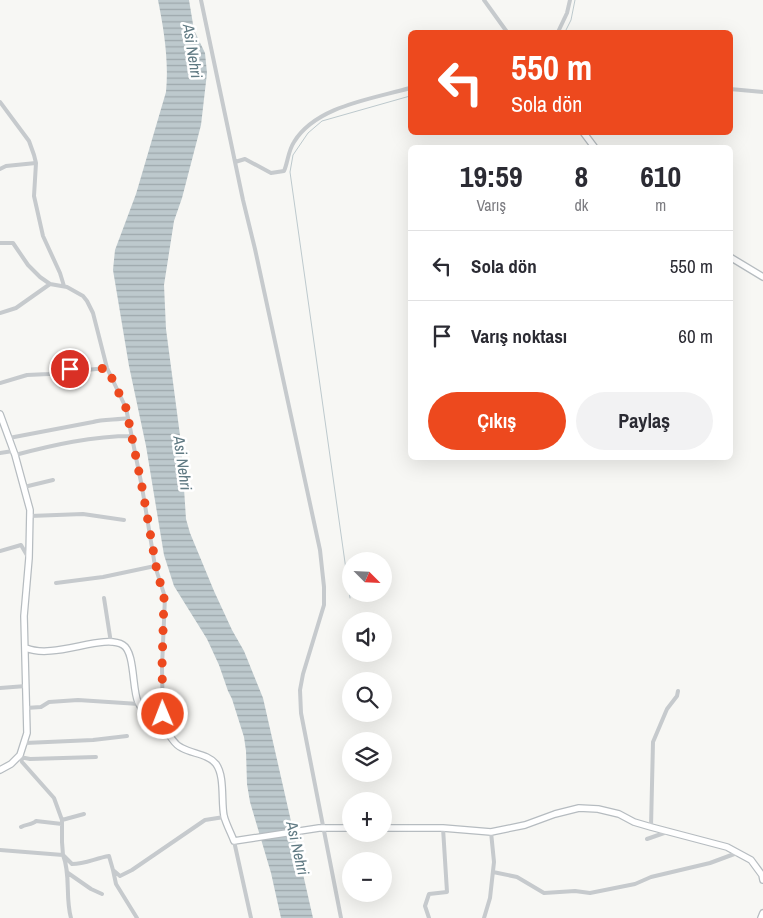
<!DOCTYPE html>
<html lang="tr">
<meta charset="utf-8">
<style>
body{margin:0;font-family:"Archivo Narrow",sans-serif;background:#f2f2f3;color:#2b2b33;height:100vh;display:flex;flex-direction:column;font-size:19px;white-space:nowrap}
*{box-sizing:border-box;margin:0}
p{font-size:16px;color:#7c7c81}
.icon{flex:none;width:28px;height:28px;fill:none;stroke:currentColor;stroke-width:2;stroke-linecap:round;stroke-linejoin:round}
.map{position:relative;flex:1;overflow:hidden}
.side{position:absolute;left:408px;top:145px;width:325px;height:315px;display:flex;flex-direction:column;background:#fff;border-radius:8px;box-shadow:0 5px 20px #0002}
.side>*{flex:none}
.hud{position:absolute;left:408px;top:30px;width:325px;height:105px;border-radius:8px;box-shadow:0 5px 20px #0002;background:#ed491e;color:#fff;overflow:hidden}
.needle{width:32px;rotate:114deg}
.tools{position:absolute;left:342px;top:552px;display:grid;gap:10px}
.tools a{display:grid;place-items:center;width:50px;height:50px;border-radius:50%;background:#fff;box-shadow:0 5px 20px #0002;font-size:25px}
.pin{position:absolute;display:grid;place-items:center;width:42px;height:42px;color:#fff;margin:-21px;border:2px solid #fff;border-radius:50%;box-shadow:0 1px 5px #0007}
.me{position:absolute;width:55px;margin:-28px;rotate:359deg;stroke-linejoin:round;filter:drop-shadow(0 0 4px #0008)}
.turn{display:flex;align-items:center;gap:18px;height:105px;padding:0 20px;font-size:22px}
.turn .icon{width:65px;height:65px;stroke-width:2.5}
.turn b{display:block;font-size:35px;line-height:42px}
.eta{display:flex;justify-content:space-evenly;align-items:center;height:85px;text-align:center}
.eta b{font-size:30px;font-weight:700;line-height:35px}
.action{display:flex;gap:10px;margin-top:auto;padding:10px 20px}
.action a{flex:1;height:58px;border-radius:30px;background:#ed491e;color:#fff;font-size:20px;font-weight:700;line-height:58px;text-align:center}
.action a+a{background:#f2f2f3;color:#2b2b33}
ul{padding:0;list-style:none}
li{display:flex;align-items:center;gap:15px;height:70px;padding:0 20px;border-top:1px solid #e1e1e2}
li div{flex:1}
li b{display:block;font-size:19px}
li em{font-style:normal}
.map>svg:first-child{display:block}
.water{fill:url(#water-rules)}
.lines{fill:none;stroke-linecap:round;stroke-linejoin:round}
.stream{stroke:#bdc9cd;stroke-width:1}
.secondary-casing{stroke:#b6bcc0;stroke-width:8}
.street{stroke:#c6cacd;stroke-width:4}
.secondary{stroke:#fff;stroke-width:5.5}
.route{stroke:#ed491e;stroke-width:9;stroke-dasharray:0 16.2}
.labels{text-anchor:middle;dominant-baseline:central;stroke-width:5;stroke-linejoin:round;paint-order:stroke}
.water-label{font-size:16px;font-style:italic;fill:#607a83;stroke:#fff}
</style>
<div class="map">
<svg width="763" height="918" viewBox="0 0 763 918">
<defs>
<pattern id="water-rules" width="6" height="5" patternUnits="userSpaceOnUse" patternTransform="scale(1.25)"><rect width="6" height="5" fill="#bdc9cd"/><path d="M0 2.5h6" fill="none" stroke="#9da8ac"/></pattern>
</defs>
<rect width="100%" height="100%" fill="#f7f7f4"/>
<path class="water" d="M158,0H189L194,30L205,53L207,73L201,125L182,198L174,221L164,285L166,329L181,443L186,519L190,533L214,591L232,630L244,651L263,698L313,918H281L271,873L250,802L247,784L246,751L244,737L232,699L228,691L219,665L207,639L174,586L164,555L146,446L129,366L113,270L115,250L136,194L166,92C169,61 164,30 158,0Z"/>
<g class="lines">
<path class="stream" d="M565,32L571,20L575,0
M350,598L290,172L293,155L308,133L322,121L410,96"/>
<g class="secondary-casing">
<path id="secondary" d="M583,132L595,148
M730,257L763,277
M0,414L15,455L30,510L29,558L24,616L27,733L20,755L11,764L0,770
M26,648C54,660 103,633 123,645C135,652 132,689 138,702C144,717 160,723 169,735C174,741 175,745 182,748C193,754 208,754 216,764C225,776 221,802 224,816C226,824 231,833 234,841L319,828H351
M384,828H443L491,832L525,825L555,814L579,808L598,809L619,814L634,822L651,827L727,847L751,860L762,875L763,880
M761,918L763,913"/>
</g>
<path class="street" d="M201,0L243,200L255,249L320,550L324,587V605L303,674L300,690L301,713L341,918
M484,0L507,32
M558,32L567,13L570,0
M730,89L763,92
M0,102L29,141L34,155L36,163L34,196L43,236L60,273L64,286
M235,162L245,159L271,173L284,171C288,162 288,151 294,142C316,106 372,99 410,88
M0,169L6,166L36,163
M0,243H13L28,265L40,277L50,284L67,287L83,296L87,301L93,313L107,368L126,408L142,487L155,566L165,597L162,667L163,728
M0,313L16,308L50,284
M0,383L27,375L49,374L70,369L86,370L107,368
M9,438L93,422C102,419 118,420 128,418
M0,453L13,451
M15,455C53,445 92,436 132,436
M24,487L53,480
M30,516L83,514L124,520
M0,551L21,545L28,557
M56,583L103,577L155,566
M104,598L111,643
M0,688L26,686
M26,708L41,707L49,702L78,700L139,704
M25,743L93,740L127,736
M20,755L22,762L54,798L62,820V842L63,855L72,864C85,864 96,858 109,856L113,870L120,876L132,870L205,820L224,817
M20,757L30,759L96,757
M62,820L84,814
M21,827C26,824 32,825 36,821L62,824
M651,827L653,742L667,709L677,696L678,691
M647,839L667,832
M234,841L251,918
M0,850L63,855C71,875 65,897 71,918
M113,870L116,884L137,918
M493,872L517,877L544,893L575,891L590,893L635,884L651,877L710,863L737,853
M68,873L91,889L102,894
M429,918L425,906L429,894L447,892L443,828
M484,918L490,898L494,862L491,832"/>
<use href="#secondary" class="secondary"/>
</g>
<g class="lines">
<path class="route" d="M70,369L86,370L107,368L126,408L142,487L156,566L164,598L162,667L163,714"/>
</g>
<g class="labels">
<g class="water-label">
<text transform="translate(193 51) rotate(81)">Asi Nehri</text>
<text transform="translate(183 463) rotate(82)">Asi Nehri</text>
<text transform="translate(298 848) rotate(77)">Asi Nehri</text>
</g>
</g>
</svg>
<div class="tools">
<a><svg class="needle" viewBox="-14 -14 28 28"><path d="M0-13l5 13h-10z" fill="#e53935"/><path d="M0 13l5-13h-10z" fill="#7c7c81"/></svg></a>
<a><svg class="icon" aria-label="sound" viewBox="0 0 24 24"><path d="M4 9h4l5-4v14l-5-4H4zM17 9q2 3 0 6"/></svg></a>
<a><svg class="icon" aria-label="search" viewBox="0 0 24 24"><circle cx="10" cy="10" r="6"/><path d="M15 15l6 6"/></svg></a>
<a><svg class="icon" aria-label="layers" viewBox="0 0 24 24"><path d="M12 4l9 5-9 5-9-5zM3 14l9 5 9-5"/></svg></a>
<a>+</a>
<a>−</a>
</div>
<div class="pin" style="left:70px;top:369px;background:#d93025"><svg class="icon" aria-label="arrive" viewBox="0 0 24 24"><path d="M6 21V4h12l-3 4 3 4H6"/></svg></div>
<svg class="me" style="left:163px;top:714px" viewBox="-20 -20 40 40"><circle r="17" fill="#ed491e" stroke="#fff" stroke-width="3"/><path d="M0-11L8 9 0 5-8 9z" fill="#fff"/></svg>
<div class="hud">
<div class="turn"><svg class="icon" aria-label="left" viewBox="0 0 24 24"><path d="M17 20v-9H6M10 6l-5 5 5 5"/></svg><div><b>550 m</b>Sola dön</div></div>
</div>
<section class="side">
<div class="eta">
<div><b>19:59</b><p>Varış</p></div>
<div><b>8</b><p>dk</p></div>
<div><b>610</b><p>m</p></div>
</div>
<ul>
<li><svg class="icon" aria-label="left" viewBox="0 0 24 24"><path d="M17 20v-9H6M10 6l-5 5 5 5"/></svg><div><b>Sola dön</b></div><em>550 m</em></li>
<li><svg class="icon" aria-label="arrive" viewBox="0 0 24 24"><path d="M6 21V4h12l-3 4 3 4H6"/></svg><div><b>Varış noktası</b></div><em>60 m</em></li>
</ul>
<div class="action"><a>Çıkış</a><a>Paylaş</a></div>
</section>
</div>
